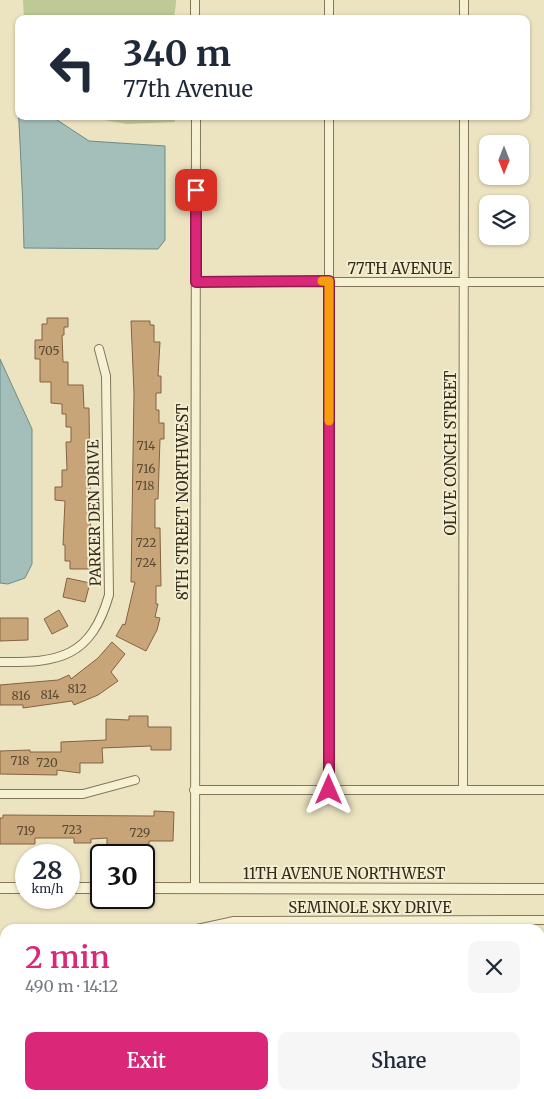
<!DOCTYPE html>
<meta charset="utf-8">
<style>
body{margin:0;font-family:Merriweather,serif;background:#f6f6f7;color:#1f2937;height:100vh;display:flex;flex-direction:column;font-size:19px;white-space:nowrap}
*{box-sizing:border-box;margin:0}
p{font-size:16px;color:#747a83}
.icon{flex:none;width:28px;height:28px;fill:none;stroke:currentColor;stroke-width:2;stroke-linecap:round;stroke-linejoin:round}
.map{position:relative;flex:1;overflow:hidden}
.sheet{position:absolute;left:0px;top:924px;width:545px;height:176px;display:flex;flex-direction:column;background:#fff;border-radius:15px 15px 0 0;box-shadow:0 1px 4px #0004}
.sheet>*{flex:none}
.hud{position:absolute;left:15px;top:15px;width:515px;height:105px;border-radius:10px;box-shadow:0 1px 4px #0004;background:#fff;color:#1f2937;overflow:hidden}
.needle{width:32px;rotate:180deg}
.fabs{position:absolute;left:479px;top:135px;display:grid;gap:10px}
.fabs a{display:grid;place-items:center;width:50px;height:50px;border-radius:10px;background:#fff;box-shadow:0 1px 4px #0004;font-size:25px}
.speed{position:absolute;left:15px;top:844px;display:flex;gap:10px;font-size:25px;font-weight:700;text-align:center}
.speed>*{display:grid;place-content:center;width:65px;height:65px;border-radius:50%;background:#fff;box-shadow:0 1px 4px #0004;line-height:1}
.speed small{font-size:12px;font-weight:400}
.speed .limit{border:2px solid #111;border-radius:8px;background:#fff;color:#111}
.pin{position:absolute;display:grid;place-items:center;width:42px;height:42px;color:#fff;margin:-21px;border-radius:10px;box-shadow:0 2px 8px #0006}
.me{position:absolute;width:55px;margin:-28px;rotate:0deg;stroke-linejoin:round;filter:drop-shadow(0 0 4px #0008)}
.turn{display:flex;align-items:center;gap:18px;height:105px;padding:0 25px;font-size:22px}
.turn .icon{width:65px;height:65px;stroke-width:2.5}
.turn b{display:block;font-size:35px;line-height:42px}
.round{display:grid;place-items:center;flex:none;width:52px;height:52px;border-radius:10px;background:#f6f6f7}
.summary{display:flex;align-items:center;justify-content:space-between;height:85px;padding:0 25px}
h1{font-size:30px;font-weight:600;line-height:38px;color:#db2777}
.button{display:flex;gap:10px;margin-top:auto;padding:10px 25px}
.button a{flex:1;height:58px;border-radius:10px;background:#db2777;color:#fff;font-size:20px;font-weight:600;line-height:58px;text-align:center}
.button a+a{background:#f6f6f7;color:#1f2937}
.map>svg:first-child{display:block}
.green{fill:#bdc996}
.water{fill:#a4beba;stroke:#6b8c88}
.building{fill:#c8a479;stroke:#836341}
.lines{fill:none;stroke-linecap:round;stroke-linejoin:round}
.minor-casing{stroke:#85765a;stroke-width:10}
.tertiary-casing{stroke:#85765a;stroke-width:12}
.minor{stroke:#f7f1d4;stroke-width:8}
.tertiary{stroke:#f7f1d4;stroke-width:10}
.route-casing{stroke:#8e194d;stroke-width:12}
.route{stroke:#db2777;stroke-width:9}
.slow{stroke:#f59e0b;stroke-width:9}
.labels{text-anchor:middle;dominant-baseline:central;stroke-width:4;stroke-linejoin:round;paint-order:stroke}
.number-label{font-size:12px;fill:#5a4a34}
.street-label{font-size:15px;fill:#352c1d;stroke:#f4eed1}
</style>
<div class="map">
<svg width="544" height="1099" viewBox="0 0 544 1099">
<rect width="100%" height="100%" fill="#ece4c1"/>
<path class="green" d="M23,0H176V2L174,19H24Z
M82,116H174L175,122L127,124Z"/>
<path class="water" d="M16,53L19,59V116H51L89,141L165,146V240L158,249L24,248C23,183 18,118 16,53Z
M0,359L32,429V564L25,578L8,584L0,583Z
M540,1002H544V1099H217V1095H540Z
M5,1057V1095H34L33,1099H0V1058Z"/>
<path class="building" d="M47,318H68V327H64V335H62L63,362H68V385H83L84,408H89L91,569H70V561H65V545H63L65,501L55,500V487H62V470H67L66,442H71V427H66V414H62V404L51,403V382H40V359H35V340H42V324H47Z
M131,321H150V325H154V342H160L158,376H161V393H156V410H159V423H164V439H160L158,499H155V528H160L161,586H156V604H158L155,617L160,618L157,630L146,651L116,636L123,624L125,625L135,582H131L134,393Z
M67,578L90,583L85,602L63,597Z
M59,610L68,626L52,634L44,619Z
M0,618H28V640L0,641Z
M112,642L125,654L111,672L118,681L98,695L74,705L72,701L23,708V705H0V685L58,680L69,675L71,679L98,658Z
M129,716H148V727H171V750H151V746L102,748L103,763H80V773L57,770V775L0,774V751L30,750V752H61V742L106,740V719L129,720Z
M154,811L174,812L173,841H149V847L107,846V838L91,839V843H74V838H35V844H0V818H3V815L154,816Z"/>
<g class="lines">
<g class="minor-casing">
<path id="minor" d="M195,0V19
M329,0V19
M464,19V0
M329,116V791
M196,282H544
M0,662C60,663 91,657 109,595L106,376L99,349
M194,790H544
M463,790L464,116
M0,794H83L135,780
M195,888L196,116
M197,929L234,921L544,920
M0,974L5,973
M126,1099V1095"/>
</g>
<g class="tertiary-casing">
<path id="tertiary" d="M0,888H26
M69,888H101
M144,888L544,889"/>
</g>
<use href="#minor" class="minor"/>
<use href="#tertiary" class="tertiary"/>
</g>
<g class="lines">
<g class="route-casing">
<path id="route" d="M196,190V282L329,281V790"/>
</g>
<use href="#route" class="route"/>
<path class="slow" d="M322,281H329V421"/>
</g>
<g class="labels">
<g class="number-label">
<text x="49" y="350">705</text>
<text x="146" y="445">714</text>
<text x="146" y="468">716</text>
<text x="145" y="485">718</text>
<text x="146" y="542">722</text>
<text x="146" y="562">724</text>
<text x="77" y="688">812</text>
<text x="50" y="694">814</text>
<text x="21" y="695">816</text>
<text x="20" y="760">718</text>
<text x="47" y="762">720</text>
<text x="72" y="829">723</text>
<text x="26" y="830">719</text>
<text x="140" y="832">729</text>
</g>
<g class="street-label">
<text x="400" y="268">77TH AVENUE</text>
<text transform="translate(450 453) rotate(-90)">OLIVE CONCH STREET</text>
<text transform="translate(182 502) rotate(-90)">8TH STREET NORTHWEST</text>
<text transform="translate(94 513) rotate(-91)">PARKER DEN DRIVE</text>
<text x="344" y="873">11TH AVENUE NORTHWEST</text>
<text x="370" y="907">SEMINOLE SKY DRIVE</text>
</g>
</g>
</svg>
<div class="fabs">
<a><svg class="needle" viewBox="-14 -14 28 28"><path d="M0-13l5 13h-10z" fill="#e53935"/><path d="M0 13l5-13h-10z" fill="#747a83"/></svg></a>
<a><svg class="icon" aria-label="layers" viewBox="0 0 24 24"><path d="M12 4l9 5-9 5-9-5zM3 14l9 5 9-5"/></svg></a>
</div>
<div class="speed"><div>28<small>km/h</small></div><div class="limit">30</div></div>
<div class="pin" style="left:196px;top:190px;background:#d93025"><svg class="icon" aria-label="arrive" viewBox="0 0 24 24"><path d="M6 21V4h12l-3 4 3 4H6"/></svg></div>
<svg class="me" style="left:329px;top:790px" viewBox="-20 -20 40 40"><path d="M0-17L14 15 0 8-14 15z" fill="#db2777" stroke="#fff" stroke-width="4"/></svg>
<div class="hud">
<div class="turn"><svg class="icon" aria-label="left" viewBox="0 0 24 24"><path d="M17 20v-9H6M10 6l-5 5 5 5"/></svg><div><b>340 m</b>77th Avenue</div></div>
</div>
<section class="sheet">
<div class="summary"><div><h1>2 min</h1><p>490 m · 14:12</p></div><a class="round"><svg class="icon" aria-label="close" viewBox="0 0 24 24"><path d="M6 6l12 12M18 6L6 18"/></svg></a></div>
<div class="button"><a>Exit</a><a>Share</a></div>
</section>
</div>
